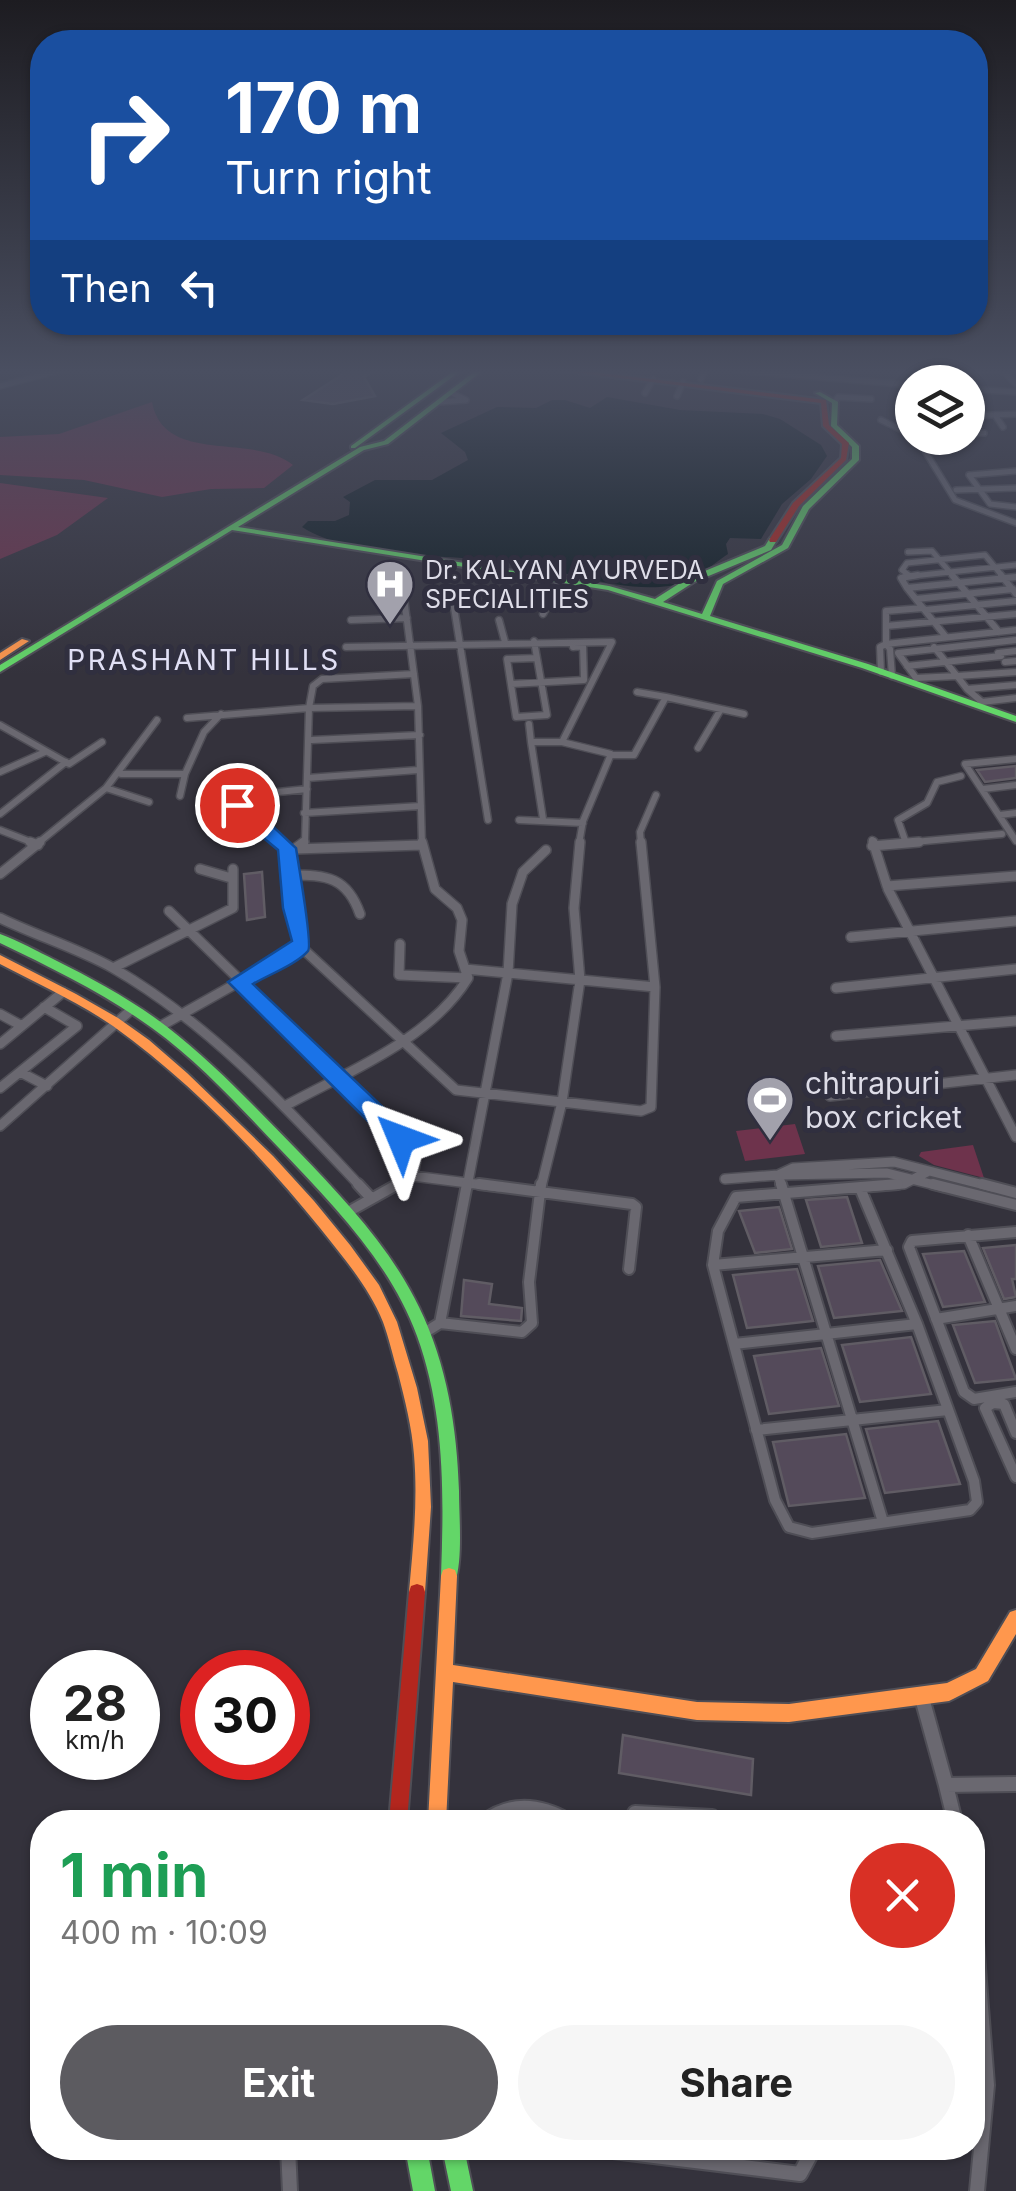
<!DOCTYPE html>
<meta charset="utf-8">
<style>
body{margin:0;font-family:Inter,sans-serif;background:#f6f6f6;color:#222;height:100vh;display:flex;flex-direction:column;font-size:38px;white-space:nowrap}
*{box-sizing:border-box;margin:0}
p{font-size:32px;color:#767676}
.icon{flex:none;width:55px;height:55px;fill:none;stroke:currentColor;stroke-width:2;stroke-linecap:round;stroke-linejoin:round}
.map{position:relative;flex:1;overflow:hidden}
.side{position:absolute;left:30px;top:1810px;width:955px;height:350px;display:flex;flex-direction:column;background:#fff;border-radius:40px;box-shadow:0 2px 8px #0004}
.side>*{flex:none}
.top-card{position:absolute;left:30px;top:30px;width:958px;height:305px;border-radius:40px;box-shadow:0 2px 8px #0004;background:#1a4fa0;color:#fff;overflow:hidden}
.controls{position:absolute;left:895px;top:365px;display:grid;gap:20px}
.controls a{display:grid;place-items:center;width:90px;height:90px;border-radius:50%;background:#fff;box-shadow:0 2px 8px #0004;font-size:50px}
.speed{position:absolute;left:30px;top:1650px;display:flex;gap:20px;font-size:50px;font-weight:700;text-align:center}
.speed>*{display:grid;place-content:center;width:130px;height:130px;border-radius:50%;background:#fff;box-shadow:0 2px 8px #0004;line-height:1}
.speed small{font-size:25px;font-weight:400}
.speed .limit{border:15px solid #d22;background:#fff;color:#111}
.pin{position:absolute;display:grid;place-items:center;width:85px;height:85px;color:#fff;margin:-42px;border:5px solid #fff;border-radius:50%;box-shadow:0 2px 10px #0007}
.me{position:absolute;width:110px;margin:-55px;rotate:314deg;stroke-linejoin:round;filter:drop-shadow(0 0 8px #0008)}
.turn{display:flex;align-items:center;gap:35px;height:210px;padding:0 30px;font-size:45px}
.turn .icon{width:130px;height:130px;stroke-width:2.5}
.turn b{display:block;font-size:70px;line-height:85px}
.then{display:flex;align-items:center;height:95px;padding:0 30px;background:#0003;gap:20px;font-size:38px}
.round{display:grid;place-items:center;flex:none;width:105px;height:105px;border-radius:52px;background:#f6f6f6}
.summary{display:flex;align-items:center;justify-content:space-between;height:170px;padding:0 30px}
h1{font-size:60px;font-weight:700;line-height:75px;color:#1e9e55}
.action{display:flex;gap:20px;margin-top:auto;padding:20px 30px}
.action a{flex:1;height:115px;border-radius:60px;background:#5c5b60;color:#fff;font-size:40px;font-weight:700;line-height:115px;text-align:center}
.action a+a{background:#f6f6f6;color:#222}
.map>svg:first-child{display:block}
.green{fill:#6e334c}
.water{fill:#101d23}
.building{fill:#544a5a;stroke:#605c64;stroke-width:2.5}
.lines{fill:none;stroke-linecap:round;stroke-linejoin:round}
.street-far4-casing{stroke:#4f4e56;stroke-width:8}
.street-far3-casing{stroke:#4f4e56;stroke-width:9}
.street-far2-casing{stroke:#4f4e56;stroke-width:12}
.street-far1-casing{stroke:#4f4e56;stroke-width:14}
.street-casing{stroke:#4f4e56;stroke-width:18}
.fast-casing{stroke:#4f4e56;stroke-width:4}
.slow-casing{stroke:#4f4e56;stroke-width:4}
.jam-casing{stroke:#4f4e56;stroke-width:4}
.street-far4{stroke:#6a6870;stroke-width:5}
.street-far3{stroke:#6a6870;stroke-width:6}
.street-far2{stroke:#6a6870;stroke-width:9}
.street-far1{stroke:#6a6870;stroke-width:10}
.street{stroke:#6a6870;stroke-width:14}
.fast{fill:#63d668;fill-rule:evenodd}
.slow{fill:#ff974d;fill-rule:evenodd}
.jam{fill:#b3261e;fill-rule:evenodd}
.route{fill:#1a73e8;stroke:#114b97;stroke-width:2.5}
.labels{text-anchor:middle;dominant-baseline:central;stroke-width:10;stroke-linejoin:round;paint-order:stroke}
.far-poi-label{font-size:25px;fill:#dedde8;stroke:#302f3f;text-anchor:start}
.far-neighbourhood-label{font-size:28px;letter-spacing:2.5px;fill:#e1e0f5;stroke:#302f3f}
.poi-label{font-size:30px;fill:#dedde8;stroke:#302f3f;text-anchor:start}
</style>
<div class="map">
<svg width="1016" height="2191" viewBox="0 0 1016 2191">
<rect width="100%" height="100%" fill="#34323c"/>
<path class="green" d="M152,402C164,466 253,432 293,465L264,488L211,489L162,497L84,480L0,475V437L59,434Z
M0,483L108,498L57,535L0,559Z
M795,1124L805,1154L745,1161L736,1131Z
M973,1145L984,1178L934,1165L919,1156L921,1152Z"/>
<path class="water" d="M607,397L680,410L763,414L780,419L821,445L827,456L811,479L782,504L761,539L730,538L726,544L728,554C710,566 692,583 669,586C620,593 560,569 511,562C450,554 354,560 302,527L308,521H335L349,515L350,502L343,497L375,480H432L468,460L465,452L441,433L497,407L536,408L552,400H565L590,408Z"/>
<path class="building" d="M351,369L370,373L364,377L375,396L333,404L303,400Z
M1016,766V778L985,782L977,770Z
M262,872L265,917L247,920L244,874Z
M847,1197L862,1243L821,1247L806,1200Z
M779,1207L792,1249L755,1253L739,1211Z
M1016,1245V1279H1012L1016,1297L1004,1299L983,1248Z
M964,1251L985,1302L943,1307L923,1254Z
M880,1260L902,1311L834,1318L818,1266Z
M797,1269L813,1321L747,1328L733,1275Z
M464,1280L492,1284L489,1304L522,1308L521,1321L461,1316Z
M995,1321L1016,1379L975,1383L953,1325Z
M911,1337L931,1394L860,1402L842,1345Z
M821,1348L839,1406L769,1414L754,1356Z
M938,1421L960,1484L885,1493L866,1429Z
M846,1434L865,1498L789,1506L773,1442Z
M623,1735L753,1759L751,1795L619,1773Z"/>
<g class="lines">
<g class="street-far4-casing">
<path id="street-far4" d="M900,368L956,372
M1000,368L1016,384
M736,370L912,385
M967,371L1002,370
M701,379L706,368
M0,386L68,368
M968,389L1016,392
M645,393L653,379
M677,396L683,382
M440,402L466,400L452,393
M835,402L838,397L871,399
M995,415L1003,427
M968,416L1016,414
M881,420L912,435
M968,434L984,433
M917,438L955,500L1016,523
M1016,471L969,475L990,504L1016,507
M956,490L1016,488
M908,552L932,551L954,577
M910,576L902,570L907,563L985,555L1003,577
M903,577L1016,565"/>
</g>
<g class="street-far3-casing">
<path id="street-far3" d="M952,575L999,632
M1001,575L1016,594
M907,588L901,578L918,575
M404,598L418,706L422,844
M916,599L1013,589
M453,601L488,820
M925,610L1016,601
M543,614L562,578
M351,620L407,618
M499,620L505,642
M886,626L1016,614
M946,637L907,588L1016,577
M1016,640L898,653L916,678L957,676L967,689L1016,685
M534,641L537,658
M886,644L1016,630
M886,644L890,649L892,676
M346,647L612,642L562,742
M934,647L957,676L1016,672
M998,653L1016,651
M537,658L547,715L516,717L507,659Z
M1005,662L1016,661
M907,666L1001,656
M881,672L880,647L886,644V611L923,608
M414,674L322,679L313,686L309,708L418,706
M511,684L584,680L583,646L573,647
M967,689L982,702L1016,698
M637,692L666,697
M721,709L744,714
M187,718L309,708L305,841L301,844
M529,724L531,742
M0,725L69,764L102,742
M312,740L420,735
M611,755H634L666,697L721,709L698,748
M1016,759L965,764L1016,841
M0,772L45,752
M121,774H185L204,732L221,714
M307,778L418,770
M106,788L149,802
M983,789L1016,785
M180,796L185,774
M239,796L243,771
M304,813L421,806
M0,814L66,762
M1000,815L1016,813
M543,819L531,742H562L611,754L583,821L579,844
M519,820L583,823
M0,830L36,844
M872,840L873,844
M906,843L898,820L927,803L937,782L961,776
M37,844L106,788L157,720
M280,844L256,822L239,815V796L307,789
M641,844L640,832L656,795
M892,844L1002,834"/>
</g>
<g class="street-far2-casing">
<path id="street-far2" d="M30,842L38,845
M277,842L289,853
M873,842L888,889L1016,1137
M872,846L919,842
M295,849L422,845
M200,869L231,878
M0,874L40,842
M290,875C327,875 347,877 360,914
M887,886L1016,876
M169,911L410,1146L416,1160L413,1176
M0,918C37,936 77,948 113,968C210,1024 285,1106 361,1187
M851,937L1016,921
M400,944L399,975L468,978
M301,947L289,853L304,842
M301,947L456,1090L641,1111L651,1107L655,987L641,842
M113,968L233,908V869
M465,969L655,987
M836,988L1016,969
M0,1014L22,1026
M159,1027L301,947
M836,1036L1016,1021
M0,1044L63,992
M20,1072L47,1086
M0,1088L77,1026L44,1007
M830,1096L1016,1075
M285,1106C347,1072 430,1040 468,978L459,951L462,920L457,908L435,889L422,842
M0,1126L132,1009
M778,1175L782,1187
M781,1175L887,1173L943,1187
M725,1179L778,1175L793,1168L894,1162L992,1187
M393,1187L413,1176L499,1187
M467,1187L508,973L512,904L523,872L546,850
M541,1187L562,1102L580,980L574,908L580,842
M866,1187L904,1184L927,1172"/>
</g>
<g class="street-far1-casing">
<path id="street-far1" d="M358,1184L370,1197
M479,1184L632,1204L636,1207L629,1269
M781,1184L883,1522
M933,1184L1016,1205
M982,1184L1016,1193
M860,1188L917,1324L974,1481L977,1502L970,1510L812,1533L789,1527L775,1500L713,1265L718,1231L736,1197L898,1184
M348,1212L398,1184
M1016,1232L912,1241L909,1247L964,1392L974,1399L1016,1392
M968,1235L1016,1349
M713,1265L887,1250
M936,1319L1016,1306
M440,1323L522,1332L532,1323L529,1282L541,1184
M424,1333L440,1323L467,1184
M734,1344L917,1324
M991,1399L993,1403L1004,1404L1016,1433
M993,1403L985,1408L1016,1477
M756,1430L948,1410"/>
</g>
<g class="street-casing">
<path id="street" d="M922,1698L946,1785L1016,1784
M946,1785L955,1822
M484,1822C512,1801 541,1805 570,1822
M635,1822V1813L712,1817V1822
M972,1890L987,2085L977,2191
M288,2148L290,2191
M589,2148L800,2174L814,2148"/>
</g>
<g class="fast-casing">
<path id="fast" d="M458,368H465L355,448H351V446Z
M479,368H486L388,444L364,450L238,527L609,586L655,599L688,578L765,546L770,538H776L777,540L771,550L694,582L663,602L702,614L717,581L782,545L803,506L852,459V447L831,426L832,403L815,393L820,392L838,402L837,425L859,446V460L809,509L788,548L723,584L710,616L868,664L1016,716V722L862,668L608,590L232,530L0,672V665L360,447L384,441Z
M0,934C19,941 37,951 55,960C93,979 132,1000 166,1026C214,1063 256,1108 298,1151C344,1199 390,1247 419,1307C447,1364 457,1428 459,1491C459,1516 463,1560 455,1582L449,1584L443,1582L441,1576C444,1495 445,1413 417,1336C390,1262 332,1204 279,1148C239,1106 199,1062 152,1028C105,994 52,968 0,943Z
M405,2148H427L435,2191H413Z
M442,2148H464L473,2191H451Z"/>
</g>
<g class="slow-casing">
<path id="slow" d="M22,639L29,641L0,660V653Z
M0,955L76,994L118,1018L149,1040L187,1073L273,1156L314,1201L350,1245L379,1285L397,1322L417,1388L428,1441L431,1507L425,1592L423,1598L417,1600L411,1598L409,1592C413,1547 418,1501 414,1455C412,1428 405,1400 398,1373C393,1357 389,1338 383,1322C369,1287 343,1257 320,1228C260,1154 191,1082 113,1026C78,1002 38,984 0,964Z
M449,1568L455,1570L457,1576L453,1665L697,1702L789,1704L947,1683L976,1669L1010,1612L1016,1610V1634L988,1681L955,1698L949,1701L789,1722L697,1720L453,1682L446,1822H428L441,1576L443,1570Z"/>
</g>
<g class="jam-casing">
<path id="jam" d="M540,368H560L826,400L829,425L849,443L846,460L799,506L776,542H770L769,540L793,503L841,458L842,444L823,426L821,403Z
M417,1584L423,1586L425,1592L407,1822H389L409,1592L411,1586Z"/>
</g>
<use href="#street-far4" class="street-far4"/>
<use href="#street-far3" class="street-far3"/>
<use href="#street-far2" class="street-far2"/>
<use href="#street-far1" class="street-far1"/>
<use href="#street" class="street"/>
<use href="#fast" class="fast"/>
<use href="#slow" class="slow"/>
<use href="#jam" class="jam"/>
</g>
<linearGradient id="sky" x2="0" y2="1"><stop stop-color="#1d1c21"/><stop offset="0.55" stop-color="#4a4f61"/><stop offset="1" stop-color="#4a4f61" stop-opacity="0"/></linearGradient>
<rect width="1016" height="675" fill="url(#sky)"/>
<path class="route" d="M237,799L244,801L247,812L263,817L296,848C298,862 313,945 308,951C297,964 268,975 253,984L409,1132L413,1139L409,1146H393L228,982L292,941L283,908L278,850L249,826L232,819L228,805Z"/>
<defs>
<g id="hospital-pin" transform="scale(2.5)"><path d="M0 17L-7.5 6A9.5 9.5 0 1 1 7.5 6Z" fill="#a2a1ac" stroke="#302f3f"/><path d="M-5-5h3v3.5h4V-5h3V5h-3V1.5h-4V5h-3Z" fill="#fff"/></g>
<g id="stadium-pin" transform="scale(2.5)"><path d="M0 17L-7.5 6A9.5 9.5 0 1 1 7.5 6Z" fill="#a2a1ac" stroke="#302f3f"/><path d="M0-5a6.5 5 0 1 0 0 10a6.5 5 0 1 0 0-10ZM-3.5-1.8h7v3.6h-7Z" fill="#fff"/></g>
</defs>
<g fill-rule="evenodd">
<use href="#hospital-pin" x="390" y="584"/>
<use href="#stadium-pin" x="770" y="1100"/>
</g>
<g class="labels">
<g class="far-poi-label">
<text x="425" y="570">Dr. KALYAN AYURVEDA<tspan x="425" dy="29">SPECIALITIES</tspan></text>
</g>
<g class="far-neighbourhood-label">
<text x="204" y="660">PRASHANT HILLS</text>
</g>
<g class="poi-label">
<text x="805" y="1083">chitrapuri<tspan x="805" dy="34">box cricket</tspan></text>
</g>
</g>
</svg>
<div class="controls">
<a><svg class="icon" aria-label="layers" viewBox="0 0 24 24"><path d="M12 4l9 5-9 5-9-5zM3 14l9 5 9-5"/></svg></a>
</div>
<div class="speed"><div>28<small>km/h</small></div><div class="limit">30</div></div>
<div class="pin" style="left:237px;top:805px;background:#d93025"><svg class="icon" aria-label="arrive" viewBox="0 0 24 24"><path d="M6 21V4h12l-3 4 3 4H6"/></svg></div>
<svg class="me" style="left:401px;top:1139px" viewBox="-20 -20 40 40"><path d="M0-17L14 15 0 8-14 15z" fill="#1a73e8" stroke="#fff" stroke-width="4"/></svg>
<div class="top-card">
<div class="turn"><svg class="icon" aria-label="right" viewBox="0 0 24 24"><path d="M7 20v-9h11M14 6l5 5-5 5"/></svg><div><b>170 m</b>Turn right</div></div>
<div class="then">Then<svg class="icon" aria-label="left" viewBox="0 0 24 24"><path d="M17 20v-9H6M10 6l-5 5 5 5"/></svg></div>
</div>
<section class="side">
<div class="summary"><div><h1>1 min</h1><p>400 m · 10:09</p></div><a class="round" style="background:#d93025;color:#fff"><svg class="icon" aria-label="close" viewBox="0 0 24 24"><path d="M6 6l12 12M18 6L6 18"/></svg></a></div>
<div class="action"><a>Exit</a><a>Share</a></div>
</section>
</div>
